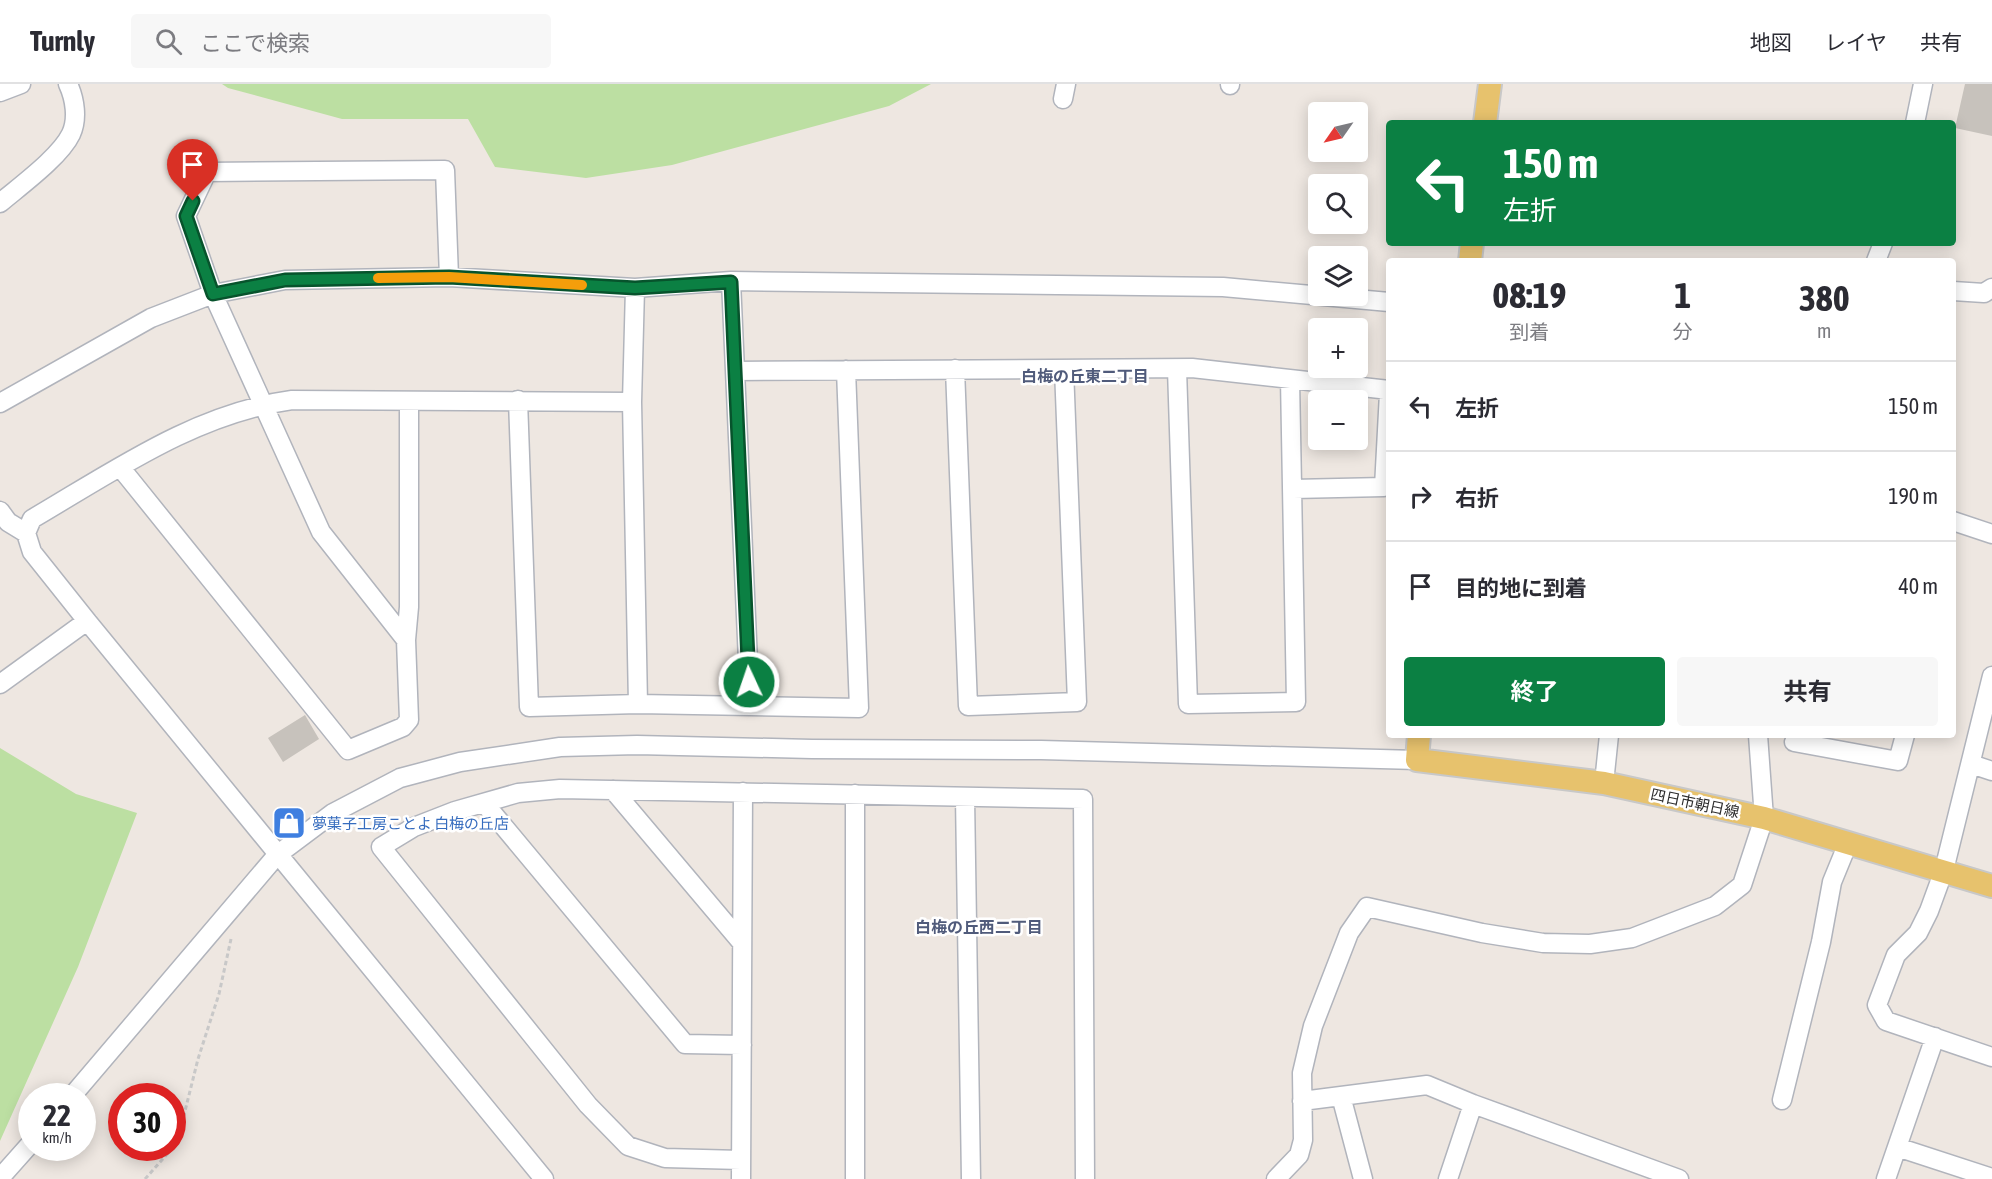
<!DOCTYPE html>
<html lang="ja">
<meta charset="utf-8">
<style>
body{margin:0;font-family:"Asap Condensed","Noto Sans JP",sans-serif;background:#f7f7f7;color:#2b2b33;height:100vh;display:flex;flex-direction:column;font-size:22px;white-space:nowrap}
*{box-sizing:border-box;margin:0}
p{font-size:20px;color:#7c7c81}
.icon{flex:none;width:33px;height:33px;fill:none;stroke:currentColor;stroke-width:2;stroke-linecap:round;stroke-linejoin:round}
.map{position:relative;flex:1;overflow:hidden}
.sheet{position:absolute;left:1386px;top:174px;width:570px;height:480px;display:flex;flex-direction:column;background:#fff;border-radius:6px;box-shadow:0 3px 15px #0003}
.sheet>*{flex:none}
.banner{position:absolute;left:1386px;top:36px;width:570px;height:126px;border-radius:6px;box-shadow:0 3px 15px #0003;background:#0b8043;color:#fff;overflow:hidden}
.needle{width:39px;rotate:236deg}
.controls{position:absolute;left:1308px;top:18px;display:grid;gap:12px}
.controls a{display:grid;place-items:center;width:60px;height:60px;border-radius:6px;background:#fff;box-shadow:0 3px 15px #0003;font-size:30px}
.speed{position:absolute;left:18px;top:999px;display:flex;gap:12px;font-size:30px;font-weight:700;text-align:center}
.speed>*{display:grid;place-content:center;width:78px;height:78px;border-radius:50%;background:#fff;box-shadow:0 3px 15px #0003;line-height:1}
.speed small{font-size:15px;font-weight:400}
.speed .limit{border:9px solid #d22;background:#fff;color:#111}
.pin{position:absolute;display:grid;place-items:center;width:51px;height:51px;color:#fff;margin:-62px -26px;border-radius:50% 50% 50% 0;rotate:-45deg;box-shadow:0 0 6px #0007}
.pin .icon{rotate:45deg}
.me{position:absolute;width:66px;margin:-33px;rotate:357deg;stroke-linejoin:round;filter:drop-shadow(0 0 4px #0008)}
.turn{display:flex;align-items:center;gap:21px;height:126px;padding:0 18px;font-size:27px}
.turn .icon{width:78px;height:78px;stroke-width:2.5}
.turn b{display:block;font-size:42px;line-height:51px}
.eta{display:flex;justify-content:space-evenly;align-items:center;height:102px;text-align:center}
.eta b{font-size:36px;font-weight:700;line-height:42px}
.primary-button{display:flex;gap:12px;margin-top:auto;padding:12px 18px}
.primary-button a{flex:1;height:69px;border-radius:6px;background:#0b8043;color:#fff;font-size:24px;font-weight:700;line-height:69px;text-align:center}
.primary-button a+a{background:#f7f7f7;color:#2b2b33}
ul{padding:0;list-style:none}
li{display:flex;align-items:center;gap:18px;height:90px;padding:0 18px;border-top:2px solid #e1e1e2}
li div{flex:1}
li b{display:block;font-size:22px}
li em{font-style:normal}
header{display:flex;align-items:center;gap:36px;box-sizing:border-box;height:84px;padding:0 30px;background:#fff;border-bottom:2px solid #e1e1e2}
header strong{font-size:28px}
nav{display:flex;gap:33px;margin-inline-start:auto;font-size:21px}
.search{width:420px;height:54px;background:#f7f7f7;display:flex;align-items:center;gap:15px;box-sizing:border-box;padding:0 21px;border-radius:6px;color:#7c7c81;font-size:22px}
.map>svg:first-child{display:block}
.green{fill:#bcdfa2}
.building{fill:#c7c2bc}
.lines{fill:none;stroke-linecap:round;stroke-linejoin:round}
.minor-casing{stroke:#b1b4bc;stroke-width:21}
.major-casing{stroke:#c8c8c8;stroke-width:26}
.path{stroke:#c8c8c8;stroke-width:3;stroke-dasharray:4.5 3;stroke-linecap:butt}
.minor{stroke:#fff;stroke-width:18}
.major{stroke:#e7c26d;stroke-width:22}
.route-casing{stroke:#07532c;stroke-width:15}
.route{stroke:#0b8043;stroke-width:10}
.slow{stroke:#f59e0b;stroke-width:10}
.labels{text-anchor:middle;dominant-baseline:central;stroke-width:5;stroke-linejoin:round;paint-order:stroke}
.street-label{font-size:15px;fill:#2d2d2d;stroke:#fff}
.shop-label{font-size:15px;fill:#366cbe;stroke:#fff;text-anchor:start}
.neighbourhood-label{font-size:16px;font-weight:bold;fill:#505b7b;stroke:#fff}
</style>
<header>
<strong>Turnly</strong>
<div class="search"><svg class="icon" aria-label="search" viewBox="0 0 24 24"><circle cx="10" cy="10" r="6"/><path d="M15 15l6 6"/></svg>ここで検索</div>
<nav><a>地図</a><a>レイヤ</a><a>共有</a></nav>
</header>
<div class="map">
<svg width="1992" height="1095" viewBox="0 0 1992 1095">
<rect width="100%" height="100%" fill="#eee7e1"/>
<path class="green" d="M222,0H931L889,22L672,81L586,94L495,83L468,35H342L228,4Z
M0,664L76,710L137,729L78,883L0,1057Z"/>
<path class="building" d="M1965,0H1992V52L1955,44Z
M305,631L319,655L283,678L268,654Z"/>
<g class="lines">
<g class="minor-casing">
<path id="minor" d="M1230,1V0
M0,8L21,0
M1063,15L1066,0
M1915,39L1923,0
M0,119C20,102 60,73 71,50C78,35 75,15 68,0
M1876,177L1883,159
M731,197L750,622
M635,204L632,318L638,620
M1953,207L1984,209L1992,204
M955,285L968,622L1077,618L1064,285
M1177,285L1188,620L1296,618L1290,295
M735,287L1192,284L1389,306
M518,316L529,623L638,620L859,624L846,286
M0,319L151,234L213,210L285,196L449,193L635,204L731,197L1223,203L1389,218
M120,383L348,666L403,643L409,636L406,556L409,523V317
M1293,405L1384,403L1389,309
M0,427L8,438L26,449L32,468L87,537L544,1095
M1953,437L1992,450
M26,449L32,435C114,387 196,329 292,316L632,318
M406,556L321,448L213,210L186,132L207,88L445,86L449,193
M1992,592L1944,786L1929,827L1918,849L1896,871L1877,921L1886,937L1992,973
M0,600L87,537
M1794,658L1898,677L1905,651
M1971,680L1992,687
M1604,699L1609,651
M613,706L742,859
M965,713L971,1095
M485,720L685,960L742,961
M72,1012L277,771L333,729L400,694L460,678L560,663L637,661L812,665L1041,666L1417,676
M1341,1012L1363,1095
M1782,1016L1821,858L1832,798L1848,759
M1302,1017L1427,1001L1473,1020L1679,1095
M1897,1063L1992,1094
M741,1076L665,1074L628,1062L588,1021L381,763L414,743L455,727L518,709L560,705L1083,715L1085,1095
M0,1094L32,1058
M741,1095L743,708
M855,1095V710
M1276,1095L1299,1071L1303,1056L1302,989L1313,942L1349,849L1367,823L1482,849L1543,859L1590,860L1632,854L1715,822L1742,801L1764,734L1758,651
M1448,1095L1473,1020
M1886,1095L1935,953"/>
</g>
<g class="major-casing">
<path id="major" d="M1485,39L1490,0
M1470,177L1472,159
M1419,651L1417,676L1604,699L1764,734L1992,802"/>
</g>
<path class="path" d="M145,1095L177,1059L198,975L219,910L231,855"/>
<use href="#minor" class="minor"/>
<use href="#major" class="major"/>
</g>
<g class="lines">
<g class="route-casing">
<path id="route" d="M193,117L186,132L213,210L285,196L449,193L635,204L731,198L749,598"/>
</g>
<use href="#route" class="route"/>
<path class="slow" d="M378,194L449,193L582,201"/>
</g>
<defs>
<g id="shop-square" transform="scale(1.725)"><rect x="-9" y="-9" width="18" height="18" rx="4" fill="#3f7fe0" stroke="#fff"/><path d="M-5-2.5h2.3a2.7 3.5 0 0 1 5.4 0H5L5.5 6h-11ZM-1.5-2.5h3a1.5 2.3 0 0 0-3 0Z" fill="#fff"/></g>
</defs>
<g fill-rule="evenodd">
<use href="#shop-square" x="289" y="739"/>
</g>
<g class="labels">
<g class="street-label">
<text transform="translate(1695 719) rotate(12)">四日市朝日線</text>
</g>
<g class="shop-label">
<text x="312" y="739">夢菓子工房ことよ 白梅の丘店</text>
</g>
<g class="neighbourhood-label">
<text x="1085" y="292">白梅の丘東二丁目</text>
<text x="979" y="843">白梅の丘西二丁目</text>
</g>
</g>
</svg>
<div class="controls">
<a><svg class="needle" viewBox="-14 -14 28 28"><path d="M0-13l5 13h-10z" fill="#e53935"/><path d="M0 13l5-13h-10z" fill="#7c7c81"/></svg></a>
<a><svg class="icon" aria-label="search" viewBox="0 0 24 24"><circle cx="10" cy="10" r="6"/><path d="M15 15l6 6"/></svg></a>
<a><svg class="icon" aria-label="layers" viewBox="0 0 24 24"><path d="M12 4l9 5-9 5-9-5zM3 14l9 5 9-5"/></svg></a>
<a>+</a>
<a>−</a>
</div>
<div class="speed"><div>22<small>km/h</small></div><div class="limit">30</div></div>
<div class="pin" style="left:193px;top:117px;background:#d93025"><svg class="icon" aria-label="arrive" viewBox="0 0 24 24"><path d="M6 21V4h12l-3 4 3 4H6"/></svg></div>
<svg class="me" style="left:749px;top:598px" viewBox="-20 -20 40 40"><circle r="17" fill="#0b8043" stroke="#fff" stroke-width="3"/><path d="M0-11L8 9 0 5-8 9z" fill="#fff"/></svg>
<div class="banner">
<div class="turn"><svg class="icon" aria-label="left" viewBox="0 0 24 24"><path d="M17 20v-9H6M10 6l-5 5 5 5"/></svg><div><b>150 m</b>左折</div></div>
</div>
<section class="sheet">
<div class="eta">
<div><b>08:19</b><p>到着</p></div>
<div><b>1</b><p>分</p></div>
<div><b>380</b><p>m</p></div>
</div>
<ul>
<li><svg class="icon" aria-label="left" viewBox="0 0 24 24"><path d="M17 20v-9H6M10 6l-5 5 5 5"/></svg><div><b>左折</b></div><em>150 m</em></li>
<li><svg class="icon" aria-label="right" viewBox="0 0 24 24"><path d="M7 20v-9h11M14 6l5 5-5 5"/></svg><div><b>右折</b></div><em>190 m</em></li>
<li><svg class="icon" aria-label="arrive" viewBox="0 0 24 24"><path d="M6 21V4h12l-3 4 3 4H6"/></svg><div><b>目的地に到着</b></div><em>40 m</em></li>
</ul>
<div class="primary-button"><a>終了</a><a>共有</a></div>
</section>
</div>
